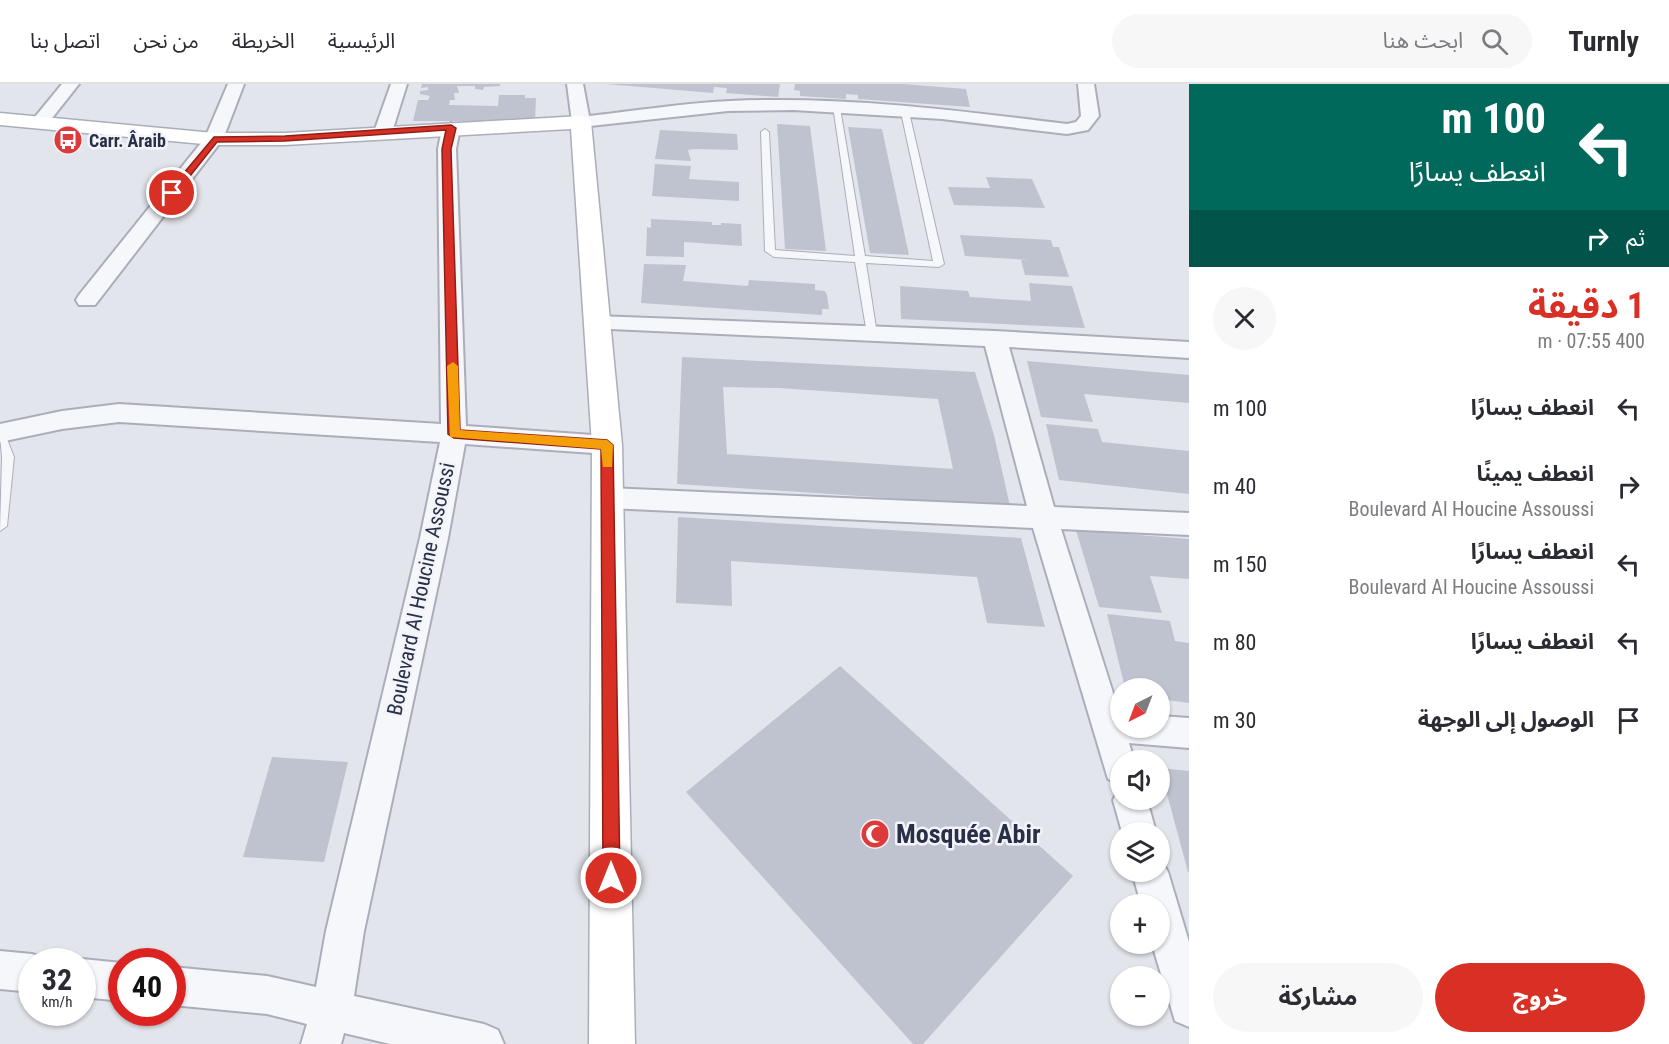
<!DOCTYPE html>
<html lang="ar">
<meta charset="utf-8">
<style>
body{margin:0;font-family:"Roboto Condensed","Noto Sans Arabic",sans-serif;background:#f7f7f7;color:#2b2b33;direction:rtl;height:100vh;display:flex;flex-direction:column;font-size:22px;white-space:nowrap}
*{box-sizing:border-box;margin:0}
p{font-size:20px;color:#7c7c81}
.icon{flex:none;width:33px;height:33px;fill:none;stroke:currentColor;stroke-width:2;stroke-linecap:round;stroke-linejoin:round}
.map{position:relative;flex:1;overflow:hidden;direction:ltr}
.side{display:flex;flex-direction:column;background:#fff;width:480px}
.side>*{flex:none}
.guide{background:#00695c;color:#fff;overflow:hidden}
.needle{width:39px;rotate:222deg}
.controls{position:absolute;left:1110px;top:594px;display:grid;gap:12px}
.controls a{display:grid;place-items:center;width:60px;height:60px;border-radius:50%;background:#fff;box-shadow:0 2px 4px #0004;font-size:30px}
.speed{position:absolute;left:18px;top:864px;display:flex;gap:12px;font-size:30px;font-weight:700;text-align:center}
.speed>*{display:grid;place-content:center;width:78px;height:78px;border-radius:50%;background:#fff;box-shadow:0 2px 4px #0004;line-height:1}
.speed small{font-size:15px;font-weight:400}
.speed .limit{border:9px solid #d22;background:#fff;color:#111}
.pin{position:absolute;display:grid;place-items:center;width:51px;height:51px;color:#fff;margin:-26px;border:3px solid #fff;border-radius:50%;box-shadow:0 2px 6px #0007}
.me{position:absolute;width:66px;margin:-33px;rotate:0deg;stroke-linejoin:round;filter:drop-shadow(0 0 4px #0008)}
.turn{display:flex;align-items:center;gap:21px;height:126px;padding:0 24px;font-size:27px}
.turn .icon{width:78px;height:78px;stroke-width:2.5}
.turn b{display:block;font-size:42px;line-height:51px}
.then{display:flex;align-items:center;height:57px;padding:0 24px;background:#0003;gap:12px;font-size:22px}
.round{display:grid;place-items:center;flex:none;width:63px;height:63px;border-radius:32px;background:#f7f7f7}
.head{display:flex;align-items:center;justify-content:space-between;height:102px;padding:0 24px}
h1{font-size:36px;font-weight:700;line-height:45px;color:#d93025}
.cta{display:flex;gap:12px;margin-top:auto;padding:12px 24px}
.cta a{flex:1;height:69px;border-radius:36px;background:#d93025;color:#fff;font-size:24px;font-weight:700;line-height:69px;text-align:center}
.cta a+a{background:#f7f7f7;color:#2b2b33}
ul{padding:0;list-style:none}
li{display:flex;align-items:center;gap:18px;height:78px;padding:0 24px}
li div{flex:1}
li b{display:block;font-size:22px}
li em{font-style:normal}
header{display:flex;align-items:center;gap:36px;box-sizing:border-box;height:84px;padding:0 30px;background:#fff;border-bottom:2px solid #e1e1e2}
header strong{font-size:28px}
nav{display:flex;gap:33px;margin-inline-start:auto;font-size:21px}
.search{width:420px;height:54px;background:#f7f7f7;display:flex;align-items:center;gap:15px;box-sizing:border-box;padding:0 21px;border-radius:33px;color:#7c7c81;font-size:22px}
main{display:flex;flex:1;min-height:0}
.map>svg:first-child{display:block}
.building{fill:#bfc3d0;fill-rule:evenodd}
.lines{fill:none;stroke-linecap:round;stroke-linejoin:round}
.lane-casing{stroke:#abaeba;stroke-width:2}
.street-casing{stroke:#abaeba;stroke-width:4}
.secondary-casing{stroke:#abaeba;stroke-width:3}
.lane{fill:#f6f7fa;fill-rule:evenodd}
.street{fill:#f6f7fa;fill-rule:evenodd}
.secondary{fill:#fff;fill-rule:evenodd}
.route{fill:#d93025;stroke:#8d1f18;stroke-width:1.5}
.slow{fill:#f59e0b}
.labels{text-anchor:middle;dominant-baseline:central;stroke-width:5;stroke-linejoin:round;paint-order:stroke}
.far-poi-label{font-size:18px;font-weight:bold;fill:#282f47;stroke:#f3f4f9;text-anchor:start}
.street-label{font-size:21px;fill:#282f47;stroke:#f3f4f9}
.near-poi-label{font-size:26px;font-weight:bold;fill:#282f47;stroke:#f3f4f9;text-anchor:start}
</style>
<header>
<strong>Turnly</strong>
<div class="search"><svg class="icon" aria-label="search" viewBox="0 0 24 24"><circle cx="10" cy="10" r="6"/><path d="M15 15l6 6"/></svg>ابحث هنا</div>
<nav><a>الرئيسية</a><a>الخريطة</a><a>من نحن</a><a>اتصل بنا</a></nav>
</header>
<main>
<section class="side">
<div class="guide">
<div class="turn"><svg class="icon" aria-label="left" viewBox="0 0 24 24"><path d="M17 20v-9H6M10 6l-5 5 5 5"/></svg><div><b>100 m</b>انعطف يسارًا</div></div>
<div class="then">ثم<svg class="icon" aria-label="right" viewBox="0 0 24 24"><path d="M7 20v-9h11M14 6l5 5-5 5"/></svg></div>
</div>
<div class="head"><div><h1>1 دقيقة</h1><p>400 m · 07:55</p></div><a class="round"><svg class="icon" aria-label="close" viewBox="0 0 24 24"><path d="M6 6l12 12M18 6L6 18"/></svg></a></div>
<ul>
<li><svg class="icon" aria-label="left" viewBox="0 0 24 24"><path d="M17 20v-9H6M10 6l-5 5 5 5"/></svg><div><b>انعطف يسارًا</b></div><em>100 m</em></li>
<li><svg class="icon" aria-label="right" viewBox="0 0 24 24"><path d="M7 20v-9h11M14 6l5 5-5 5"/></svg><div><b>انعطف يمينًا</b><p>Boulevard Al Houcine Assoussi</p></div><em>40 m</em></li>
<li><svg class="icon" aria-label="left" viewBox="0 0 24 24"><path d="M17 20v-9H6M10 6l-5 5 5 5"/></svg><div><b>انعطف يسارًا</b><p>Boulevard Al Houcine Assoussi</p></div><em>150 m</em></li>
<li><svg class="icon" aria-label="left" viewBox="0 0 24 24"><path d="M17 20v-9H6M10 6l-5 5 5 5"/></svg><div><b>انعطف يسارًا</b></div><em>80 m</em></li>
<li><svg class="icon" aria-label="arrive" viewBox="0 0 24 24"><path d="M6 21V4h12l-3 4 3 4H6"/></svg><div><b>الوصول إلى الوجهة</b></div><em>30 m</em></li>
</ul>
<div class="cta"><a>خروج</a><a>مشاركة</a></div>
</section>
<div class="map">
<svg width="1189" height="960" viewBox="0 0 1189 960">
<rect width="100%" height="100%" fill="#e3e5ec"/>
<path class="building" d="M422,0H500V2L484,3L483,6L475,5V2H457L459,9H454L455,16H450L449,21L498,22L499,11H525V14H536L535,37H413L418,16H428L430,12L420,10V7L428,6V3L421,4Z
M606,0H780L778,13L726,9L727,4L714,3L713,9Z
M795,0H903L966,5L970,23L858,15V11L846,10V15L800,12V7L794,6Z
M777,40L810,42L826,167L785,165Z
M848,43L882,45L909,171L870,169Z
M660,46L737,50L738,66L695,65L688,66L691,77L655,75Z
M655,80L691,82L689,95L739,98V117L652,112Z
M986,93L1032,95L1045,124L954,121L948,103L990,104Z
M651,135L712,138V141H721V139L741,140L742,162L684,158V173L646,172L647,143L651,144Z
M960,151L1051,156L1053,163H1059L1069,193L1025,191L1021,176H1029L965,172Z
M644,180L686,181L683,197L748,202L749,196L815,200V206L825,207L827,211L829,225H822V231L641,219Z
M1029,199L1072,202L1085,244L901,235L900,202L968,207L970,213L1031,217Z
M682,273L975,288L994,351L1010,422L677,400ZM723,303L779,304L938,315L953,385L727,370Z
M1027,277L1189,291V319L1084,310L1093,338L1041,333Z
M1046,340L1098,345L1102,358L1189,367V410L1059,396Z
M678,433L1021,454L1045,543L987,539L977,493L731,477L732,522L676,519Z
M1076,446L1189,455V495L1150,492L1162,529L1099,523Z
M1107,530L1170,537L1175,557L1189,559V619L1160,615V604H1125Z
M840,582L1073,792L923,960H913L686,708Z
M272,673L348,678L324,778L243,773Z
M1160,684L1189,687V788H1188Z"/>
<g class="lines">
<g class="lane-casing">
<path id="lane" d="M833,22L840,24L865,172L933,177L901,28L905,25L909,28L944,180L939,183L866,179L877,250L872,254L867,250L855,178L774,173L765,167L761,48L765,45L769,48L775,166L855,172Z
M0,352L7,355L14,373L7,442L0,447L2,373Z"/>
</g>
<g class="street-casing">
<path id="street" d="M62,0H79L45,43H33L30,39Z
M228,0H244L223,55L95,221H79L76,216L79,211L205,54Z
M391,0H407L392,48L383,53L374,48Z
M567,0H583L589,32C636,27 683,19 730,17C842,12 956,26 1067,40L1076,38L1081,32L1078,0H1094L1099,32L1088,46L1067,50L942,35L793,26L728,27L581,43L572,38Z
M451,39L460,44L456,65L466,342L607,352L616,354L620,361L616,368L607,370L465,360L448,454L364,847L354,912L484,940L498,946L504,960H390L344,949L341,960H301L307,940L267,930L172,921V883L267,892L316,903L326,847L420,454L440,358L119,338L62,345L0,358V340L62,327L119,320L441,340L438,65L442,44Z
M597,232L995,247L1189,258V274L1009,263L1054,423L1189,429V451L1061,445L1120,631V644H1160V632L1189,634V664L1129,659L1134,676H1120V700L1108,695L1033,444L609,424L599,421L596,414L599,407L609,404L1027,422L985,262L589,244L586,239L589,234Z
M1120,703V716H1147L1156,748H1122L1113,716Z
M1160,774L1168,788L1189,858V943L1175,937L1152,860H1160V820H1141L1132,788H1160Z
M0,867L32,870L46,875V878H32V908L0,905Z
M82,875L122,879V917L82,913V878H75Z"/>
</g>
<g class="secondary-casing">
<path id="secondary" d="M0,29L214,49H285L581,32L588,34L591,38L622,361L635,960H589L592,361L571,45L285,61H214L0,41Z"/>
</g>
<use href="#lane" class="lane"/>
<use href="#street" class="street"/>
<use href="#secondary" class="secondary"/>
</g>
<path class="route" d="M451,41L456,44L451,65L460,346L607,356L613,361L620,794L617,800L611,803L605,800L603,794L601,365L454,354L448,350L442,65L446,46L285,57L217,58L175,111L167,109L214,53L285,52Z"/>
<path class="slow" d="M453,278L458,282L460,346L607,356L613,361L612,383H603L601,365L450,353L447,282Z"/>
<defs>
<g id="bus-disc" transform="scale(1.5)"><circle r="9.5" fill="#dd3b3b" stroke="#f3f4f9"/><path d="M-5-6H5V4H4V6H2V4H-2V6H-4V4H-5ZM-3.5-4V0h7V-4ZM-3.5 1.2v1.5H-2V1.2ZM2 1.2v1.5H3.5V1.2Z" fill="#fff"/></g>
<g id="mosque-disc" transform="scale(1.5)"><circle r="9.5" fill="#dd3b3b" stroke="#f3f4f9"/><path d="M3.5-4.9A6 6 0 1 0 3.5 4.9A5 5 0 1 1 3.5-4.9Z" fill="#fff"/></g>
</defs>
<g fill-rule="evenodd">
<use href="#bus-disc" x="68" y="56"/>
<use href="#mosque-disc" x="875" y="750"/>
</g>
<g class="labels">
<g class="far-poi-label">
<text x="89" y="56">Carr. Âraib</text>
</g>
<g class="street-label">
<text transform="translate(421 505) rotate(-78)">Boulevard Al Houcine Assoussi</text>
</g>
<g class="near-poi-label">
<text x="896" y="750">Mosquée Abir</text>
</g>
</g>
</svg>
<div class="controls">
<a><svg class="needle" viewBox="-14 -14 28 28"><path d="M0-13l5 13h-10z" fill="#e53935"/><path d="M0 13l5-13h-10z" fill="#7c7c81"/></svg></a>
<a><svg class="icon" aria-label="sound" viewBox="0 0 24 24"><path d="M4 9h4l5-4v14l-5-4H4zM17 9q2 3 0 6"/></svg></a>
<a><svg class="icon" aria-label="layers" viewBox="0 0 24 24"><path d="M12 4l9 5-9 5-9-5zM3 14l9 5 9-5"/></svg></a>
<a>+</a>
<a>−</a>
</div>
<div class="speed"><div>32<small>km/h</small></div><div class="limit">40</div></div>
<div class="pin" style="left:172px;top:109px;background:#d93025"><svg class="icon" aria-label="arrive" viewBox="0 0 24 24"><path d="M6 21V4h12l-3 4 3 4H6"/></svg></div>
<svg class="me" style="left:611px;top:794px" viewBox="-20 -20 40 40"><circle r="17" fill="#d93025" stroke="#fff" stroke-width="3"/><path d="M0-11L8 9 0 5-8 9z" fill="#fff"/></svg>
</div>
</main>
